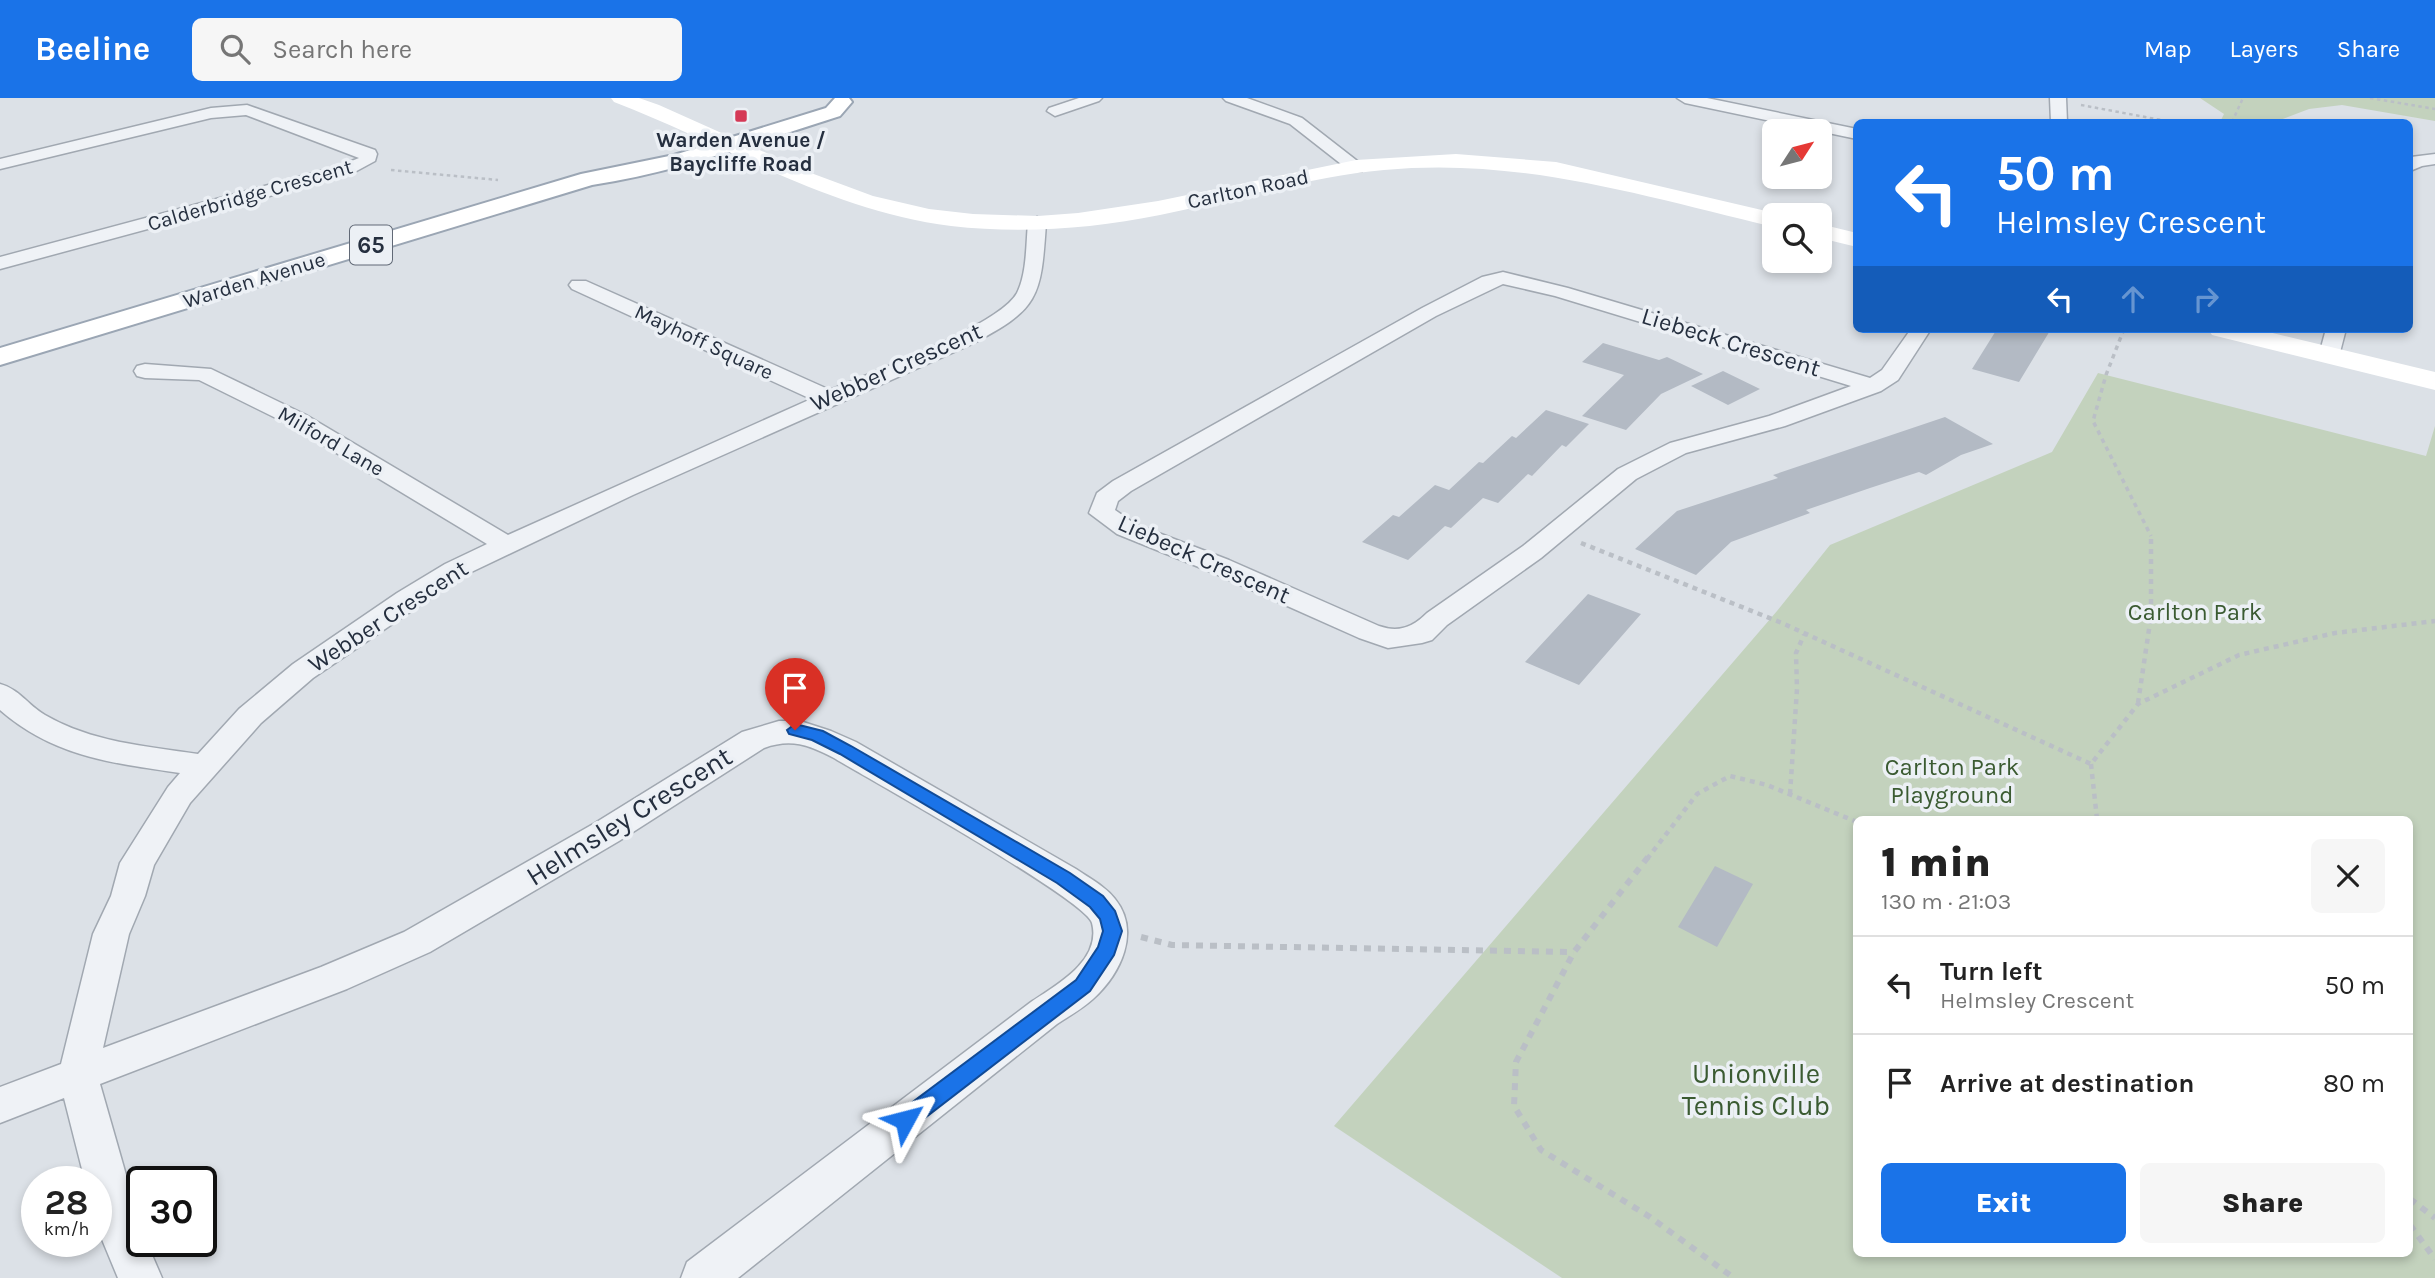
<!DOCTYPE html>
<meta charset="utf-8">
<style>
body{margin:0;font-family:Karla,sans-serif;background:#f6f6f6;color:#222;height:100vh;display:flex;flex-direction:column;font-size:26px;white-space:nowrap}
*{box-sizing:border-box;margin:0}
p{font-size:23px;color:#767676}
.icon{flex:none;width:38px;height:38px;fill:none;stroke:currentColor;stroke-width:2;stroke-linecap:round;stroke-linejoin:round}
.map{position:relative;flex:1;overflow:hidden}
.sheet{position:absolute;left:1853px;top:718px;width:560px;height:441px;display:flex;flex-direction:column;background:#fff;border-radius:10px;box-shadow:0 4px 10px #0003}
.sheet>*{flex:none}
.top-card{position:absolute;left:1853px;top:21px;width:560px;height:214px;border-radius:10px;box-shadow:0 4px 10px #0003;background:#1a73e8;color:#fff;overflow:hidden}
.needle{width:46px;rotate:54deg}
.buttons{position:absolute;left:1762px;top:21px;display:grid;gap:14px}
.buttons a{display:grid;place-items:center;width:70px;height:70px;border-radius:10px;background:#fff;box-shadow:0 4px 10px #0003;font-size:35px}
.speed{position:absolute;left:21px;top:1068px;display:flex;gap:14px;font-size:35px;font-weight:700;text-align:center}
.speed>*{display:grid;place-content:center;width:91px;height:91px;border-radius:50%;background:#fff;box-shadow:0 4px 10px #0003;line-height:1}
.speed small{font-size:18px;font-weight:400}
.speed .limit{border:4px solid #111;border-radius:10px;background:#fff;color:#111}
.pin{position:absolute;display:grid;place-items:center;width:60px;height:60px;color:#fff;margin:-72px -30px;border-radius:50% 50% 50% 0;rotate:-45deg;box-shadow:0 0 7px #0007}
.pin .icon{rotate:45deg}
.me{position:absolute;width:77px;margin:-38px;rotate:52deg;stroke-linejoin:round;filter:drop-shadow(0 0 5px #0008)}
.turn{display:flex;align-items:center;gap:24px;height:147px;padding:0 28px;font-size:32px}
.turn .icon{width:91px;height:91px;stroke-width:2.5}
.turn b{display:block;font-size:49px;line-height:60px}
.lanes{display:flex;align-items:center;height:66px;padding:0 28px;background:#0003;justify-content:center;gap:35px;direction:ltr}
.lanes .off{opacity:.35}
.round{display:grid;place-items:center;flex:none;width:74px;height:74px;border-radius:10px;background:#f6f6f6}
.summary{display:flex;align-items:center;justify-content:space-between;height:119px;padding:0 28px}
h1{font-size:42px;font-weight:800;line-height:52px}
.primary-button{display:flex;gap:14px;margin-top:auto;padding:14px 28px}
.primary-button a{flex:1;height:80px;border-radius:10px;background:#1a73e8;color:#fff;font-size:28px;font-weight:800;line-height:80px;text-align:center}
.primary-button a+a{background:#f6f6f6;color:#222}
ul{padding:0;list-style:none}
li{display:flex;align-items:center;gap:21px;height:98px;padding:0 28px;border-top:2px solid #e0e0e0}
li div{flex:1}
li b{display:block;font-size:26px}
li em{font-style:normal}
header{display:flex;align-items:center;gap:42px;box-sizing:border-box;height:98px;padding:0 35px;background:#1a73e8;color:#fff}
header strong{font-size:33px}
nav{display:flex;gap:38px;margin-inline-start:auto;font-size:24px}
.search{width:490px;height:63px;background:#f6f6f6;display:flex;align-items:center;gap:18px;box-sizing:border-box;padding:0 24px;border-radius:10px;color:#767676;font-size:26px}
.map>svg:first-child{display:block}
.green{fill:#c3d2bd;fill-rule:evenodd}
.building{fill:#b3bac4}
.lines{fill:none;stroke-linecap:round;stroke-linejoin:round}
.street-casing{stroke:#a1a8b1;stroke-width:3}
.primary-casing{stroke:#9ba6b4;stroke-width:4}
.path-far3{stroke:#babfc6;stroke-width:2.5;stroke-dasharray:3.5 3.5;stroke-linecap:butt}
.path-far2{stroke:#babfc6;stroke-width:3.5;stroke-dasharray:4.5 4.5;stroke-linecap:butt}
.path-far1{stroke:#babfc6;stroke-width:4.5;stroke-dasharray:5 5;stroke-linecap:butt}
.path{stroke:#babfc6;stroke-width:6;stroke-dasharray:7 7;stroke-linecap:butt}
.street{fill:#eff2f6;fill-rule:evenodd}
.secondary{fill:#fff;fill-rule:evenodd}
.primary{fill:#fff;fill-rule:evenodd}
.route{fill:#1a73e8;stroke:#114b97;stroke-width:2}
.poi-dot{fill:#d53956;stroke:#ecf0f5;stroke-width:2.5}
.labels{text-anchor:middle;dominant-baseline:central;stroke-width:7;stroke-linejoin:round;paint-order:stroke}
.far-poi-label{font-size:21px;font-weight:bold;fill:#252f3f;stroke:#ecf0f5}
.far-street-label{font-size:21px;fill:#252f3f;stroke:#ecf0f5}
.shield{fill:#ecf0f5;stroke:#616976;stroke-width:2}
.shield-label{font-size:23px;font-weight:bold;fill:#252f3f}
.street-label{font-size:24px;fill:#252f3f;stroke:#ecf0f5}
.park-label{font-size:24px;fill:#3b5b32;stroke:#ecf0f5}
.near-street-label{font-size:28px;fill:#252f3f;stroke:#ecf0f5}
.near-park-label{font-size:28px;fill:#3b5b32;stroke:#ecf0f5}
</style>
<header>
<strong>Beeline</strong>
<div class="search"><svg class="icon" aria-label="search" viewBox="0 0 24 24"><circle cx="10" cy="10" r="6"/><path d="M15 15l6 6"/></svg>Search here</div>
<nav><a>Map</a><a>Layers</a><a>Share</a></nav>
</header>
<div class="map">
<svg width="2435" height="1180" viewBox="0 0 2435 1180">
<rect width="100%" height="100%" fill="#dce1e7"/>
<path class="green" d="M2200,0H2435V23L2342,7L2309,11L2275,24H2220L2224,16Z
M2098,275L2426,358L2435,328V1180H1562L1334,1028L1777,513L1830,447L2052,354ZM1857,721H2410V1155H1857Z"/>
<path class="building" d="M1997,231H2051L2019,284L1972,271Z
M1603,245L1659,262L1667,259L1703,276L1661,296L1626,332L1582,318L1624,277L1582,264Z
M1723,273L1760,291L1728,307L1691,288Z
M1546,312L1589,326L1566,349L1562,347L1532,378L1528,376L1498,405L1483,400L1451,430L1445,428L1408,462L1362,444L1393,417L1399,419L1435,387L1449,392L1479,364L1483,365L1512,338L1516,340Z
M1945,319L1993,346L1961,357L1926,377L1919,374L1870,390L1806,412L1810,415L1731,444L1696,477L1635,451L1677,413L1778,380L1773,377Z
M1588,496L1641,516L1579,587L1525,564Z
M1715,768L1753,786L1717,849L1678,829Z"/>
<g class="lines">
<g class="street-casing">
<path id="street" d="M1079,0H1102L1099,3L1055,18L1047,13L1049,10Z
M1223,0H1247L1302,20L1365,69L1362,73H1350L1290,26L1226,3Z
M1677,0H1707L1857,31V41L1685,5Z
M2050,0H2066L2067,24H2051Z
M247,7L375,52L377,56L375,63L351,76L0,171V159L339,68L359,60L246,17L211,20L0,71V61L211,10Z
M2435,56V66L2422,68L2410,73L2411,59Z
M1037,119L1046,125C1041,201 1039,211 970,247L633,397L463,478L313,580L261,625L190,705L154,767L145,798L129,836L103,950L321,869L404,834L595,725L742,634L779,623H800L831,633L856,644L1076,771C1089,780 1105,788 1115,801C1141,833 1121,876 1093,901C1082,911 1069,918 1057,926L738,1180H681L687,1164L1031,904C1055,888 1102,863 1092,825C1086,802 869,681 834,660C809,647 791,640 764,650L619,743L430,854L347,891L100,986L142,1133V1143H146L162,1180H118L96,1127V1083H85L64,1000L0,1025V989L61,966L93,836L111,798L120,765L168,689L180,675C112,665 54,659 0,612V586C19,591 28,607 45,617C91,644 145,648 198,656L239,611L293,566L397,495L445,466L487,446L290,327L199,282L145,280L137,278L134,273L137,268L145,266L211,271L306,317L508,437L811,301L572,191L569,187L572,183H586L830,292C868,276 999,228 1017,195C1027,175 1026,146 1028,125Z
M1503,174L1568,190L1870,280L1882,272L1911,231H1931L1898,282L1881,293L1785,328L1686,355L1636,381L1541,460L1447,527L1432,542L1422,545L1388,550L1359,540L1211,474L1117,436L1089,415L1097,395L1113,383L1422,210L1482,179ZM1503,186L1555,198L1851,288L1769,318L1670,345L1618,371L1523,448L1427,515C1413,529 1399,535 1379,528L1229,462L1135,426L1115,412L1118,403L1131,393L1436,218Z
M2326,231H2346L2338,262H2322L2319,257Z"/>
</g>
<g class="primary-casing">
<path id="primary" d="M835,0H849L852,4L840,18C758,44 677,74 592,87L0,267V250L581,76L674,57L826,10Z"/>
</g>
<path class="path-far3" d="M2370,0L2435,11
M2081,7L2172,24
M2232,24L2243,0
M391,72L498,82"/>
<path class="path-far2" d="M2124,231L2106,277L2093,323L2151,438"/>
<path class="path-far1" d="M1581,445L1782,525L2091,666L2138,606L2239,557L2335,535L2435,523
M2138,605L2151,518V436
M2091,666L2097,721
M1790,696L1797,591L1796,555L1804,537
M1647,761L1697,696L1730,678L1767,687L1857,724"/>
<path class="path" d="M1648,759L1574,854L1516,964L1514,1008L1541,1052L1650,1119L1734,1180
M1141,839L1172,847L1574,854
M2410,1101L2435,1120
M2410,1127L2435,1161"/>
<use href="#street" class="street"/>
<path class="secondary" d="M611,0H639L659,7L811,75L873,98L929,111L973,116L1038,118L1078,115L1158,103L1356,62L1456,56L1556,64L1783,117H1774V129C1643,98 1520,59 1384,72C1308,79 1234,102 1160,117C1091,131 1021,136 951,128C830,113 726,47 614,4Z
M1820,126L1857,135V149L1820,140Z
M2208,231H2256L2435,274V292L2212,237Z"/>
<use href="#primary" class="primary"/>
</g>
<path class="route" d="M795,626L823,633L851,648L1070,775L1103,798L1115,813L1122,833L1114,857L1090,893L913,1029L905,1032L898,1029L894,1022L898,1015L1076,882L1098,849L1103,833L1100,821L1090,809L1057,785L840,656L812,642L789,636L787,632Z"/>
<rect class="poi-dot" x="734" y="11" width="14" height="14" rx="3.5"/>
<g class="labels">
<g class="far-poi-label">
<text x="741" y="42">Warden Avenue /<tspan x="741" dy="24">Baycliffe Road</tspan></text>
</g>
<g class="far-street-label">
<text transform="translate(1248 91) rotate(-12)">Carlton Road</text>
<text transform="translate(250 97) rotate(-16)">Calderbridge Crescent</text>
<text transform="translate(254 182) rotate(-17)">Warden Avenue</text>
<text transform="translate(704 244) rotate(25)">Mayhoff Square</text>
<text transform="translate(331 343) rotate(30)">Milford Lane</text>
</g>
<rect class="shield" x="350" y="127.5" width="42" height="39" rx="5"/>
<g class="shield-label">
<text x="371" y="147">65</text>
</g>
<g class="street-label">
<text transform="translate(1731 244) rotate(17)">Liebeck Crescent</text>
<text transform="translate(896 269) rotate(-24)">Webber Crescent</text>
<text transform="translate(1204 461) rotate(24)">Liebeck Crescent</text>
<text transform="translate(388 518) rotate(-33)">Webber Crescent</text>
</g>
<g class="park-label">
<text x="2195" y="514">Carlton Park</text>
<text x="1952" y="669">Carlton Park<tspan x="1952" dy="28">Playground</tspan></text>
</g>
<g class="near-street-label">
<text transform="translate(629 718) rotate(-32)">Helmsley Crescent</text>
</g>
<g class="near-park-label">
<text x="1756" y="975">Unionville<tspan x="1756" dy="32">Tennis Club</tspan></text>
</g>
</g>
</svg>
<div class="buttons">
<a><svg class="needle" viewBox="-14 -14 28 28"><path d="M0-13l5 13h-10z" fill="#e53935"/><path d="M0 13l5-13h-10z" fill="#767676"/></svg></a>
<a><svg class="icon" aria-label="search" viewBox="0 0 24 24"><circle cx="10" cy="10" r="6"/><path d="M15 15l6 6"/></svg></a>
</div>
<div class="speed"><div>28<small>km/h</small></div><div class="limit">30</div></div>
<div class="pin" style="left:795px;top:632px;background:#d93025"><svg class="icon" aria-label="arrive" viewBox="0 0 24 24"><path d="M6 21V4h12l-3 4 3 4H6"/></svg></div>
<svg class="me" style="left:905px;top:1022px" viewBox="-20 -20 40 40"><path d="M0-17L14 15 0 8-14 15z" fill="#1a73e8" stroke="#fff" stroke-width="4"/></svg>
<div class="top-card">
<div class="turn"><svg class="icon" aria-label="left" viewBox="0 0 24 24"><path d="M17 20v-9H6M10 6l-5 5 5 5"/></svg><div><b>50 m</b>Helmsley Crescent</div></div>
<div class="lanes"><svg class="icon" aria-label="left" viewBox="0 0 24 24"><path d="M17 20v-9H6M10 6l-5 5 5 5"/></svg><svg class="icon off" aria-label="ahead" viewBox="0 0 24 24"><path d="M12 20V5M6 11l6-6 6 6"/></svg><svg class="icon off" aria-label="right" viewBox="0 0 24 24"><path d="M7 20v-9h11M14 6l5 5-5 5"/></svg></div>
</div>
<section class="sheet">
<div class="summary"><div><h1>1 min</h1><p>130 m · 21:03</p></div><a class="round"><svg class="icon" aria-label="close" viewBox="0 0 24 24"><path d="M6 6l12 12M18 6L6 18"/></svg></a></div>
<ul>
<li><svg class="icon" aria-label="left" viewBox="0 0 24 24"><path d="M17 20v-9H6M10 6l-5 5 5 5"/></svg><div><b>Turn left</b><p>Helmsley Crescent</p></div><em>50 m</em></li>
<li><svg class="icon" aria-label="arrive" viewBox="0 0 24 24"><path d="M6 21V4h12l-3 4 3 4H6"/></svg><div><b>Arrive at destination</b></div><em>80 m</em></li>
</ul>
<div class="primary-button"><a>Exit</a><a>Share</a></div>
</section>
</div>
